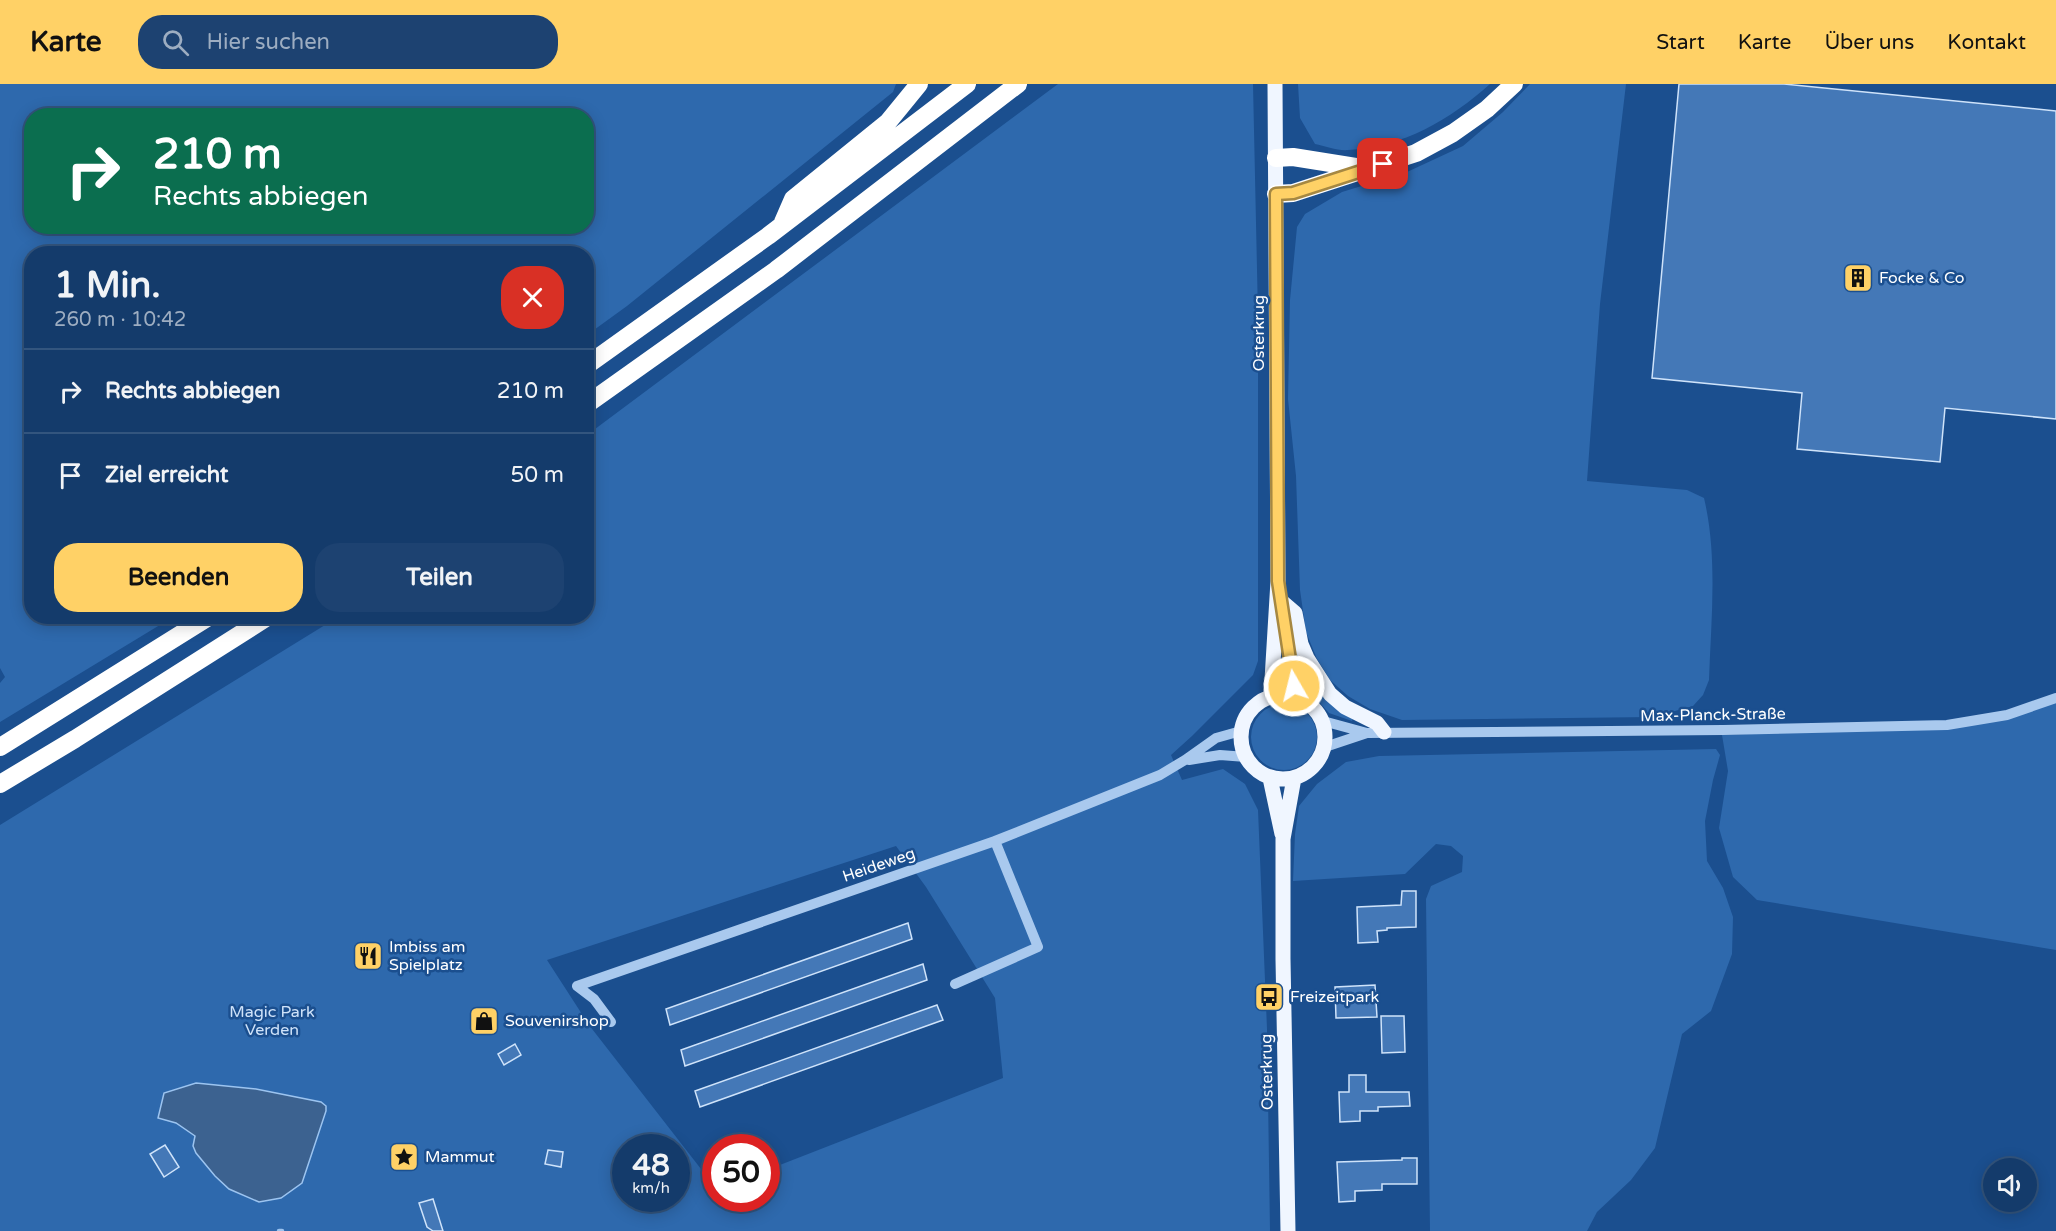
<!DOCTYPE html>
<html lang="de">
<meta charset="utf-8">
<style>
body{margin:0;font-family:"Varela Round",sans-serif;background:#1d4271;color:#f1f3f6;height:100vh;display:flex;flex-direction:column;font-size:22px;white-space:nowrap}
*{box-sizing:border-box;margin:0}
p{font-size:20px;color:#9dadc1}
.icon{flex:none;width:33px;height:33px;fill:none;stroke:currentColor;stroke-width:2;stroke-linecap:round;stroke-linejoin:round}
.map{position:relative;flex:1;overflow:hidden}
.side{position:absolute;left:24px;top:162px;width:570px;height:378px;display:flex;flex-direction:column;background:#143b6b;border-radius:24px;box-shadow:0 3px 15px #0003,0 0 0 2px #33557e}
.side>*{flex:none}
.guide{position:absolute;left:24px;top:24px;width:570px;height:126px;border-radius:24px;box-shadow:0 3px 15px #0003,0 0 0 2px #33557e;background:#0b6e4f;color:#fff;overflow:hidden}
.buttons{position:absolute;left:1983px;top:1074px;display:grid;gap:12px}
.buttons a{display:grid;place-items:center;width:54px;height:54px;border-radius:50%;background:#143b6b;box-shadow:0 3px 15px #0003,0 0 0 2px #33557e;font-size:30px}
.speed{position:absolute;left:612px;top:1050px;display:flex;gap:12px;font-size:30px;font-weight:700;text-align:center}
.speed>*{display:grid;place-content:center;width:78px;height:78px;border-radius:50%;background:#143b6b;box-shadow:0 3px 15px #0003,0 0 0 2px #33557e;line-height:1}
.speed small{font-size:15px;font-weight:400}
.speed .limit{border:9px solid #d22;background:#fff;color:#111}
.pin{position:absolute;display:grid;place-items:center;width:51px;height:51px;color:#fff;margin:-26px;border-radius:12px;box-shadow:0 3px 9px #0006}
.me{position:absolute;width:66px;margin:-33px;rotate:352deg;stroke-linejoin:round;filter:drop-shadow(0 0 4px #0008)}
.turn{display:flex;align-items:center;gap:21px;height:126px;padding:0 30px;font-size:27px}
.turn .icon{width:78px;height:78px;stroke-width:2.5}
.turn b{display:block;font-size:42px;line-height:51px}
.round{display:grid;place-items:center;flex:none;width:63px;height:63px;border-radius:24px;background:#1d4271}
.head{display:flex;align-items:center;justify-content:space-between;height:102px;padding:0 30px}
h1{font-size:36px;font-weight:700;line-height:45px}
.action{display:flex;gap:12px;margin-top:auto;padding:12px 30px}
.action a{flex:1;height:69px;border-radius:24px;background:#ffd166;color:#111;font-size:24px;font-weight:700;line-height:69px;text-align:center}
.action a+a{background:#1d4271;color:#f1f3f6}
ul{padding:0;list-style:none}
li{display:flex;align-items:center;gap:18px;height:84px;padding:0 30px;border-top:2px solid #33557e}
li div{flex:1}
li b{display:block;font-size:22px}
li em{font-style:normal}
header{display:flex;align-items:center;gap:36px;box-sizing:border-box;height:84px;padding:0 30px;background:#ffd166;color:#111}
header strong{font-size:28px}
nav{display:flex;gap:33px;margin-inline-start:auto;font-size:21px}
.search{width:420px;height:54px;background:#1d4271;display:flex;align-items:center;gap:15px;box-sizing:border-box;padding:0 21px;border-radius:24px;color:#9dadc1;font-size:22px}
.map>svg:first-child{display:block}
.green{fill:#2e69ad;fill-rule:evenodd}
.water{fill:#3c6290;stroke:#9cc4f0;stroke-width:1.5}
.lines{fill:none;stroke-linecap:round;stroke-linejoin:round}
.stream{stroke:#9cc4f0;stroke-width:4.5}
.building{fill:#4478b7;stroke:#cfe3fa;stroke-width:1.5}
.minor{stroke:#a9c9ee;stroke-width:10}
.major{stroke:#f0f6ff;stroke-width:15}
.highway{stroke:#fff;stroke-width:18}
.route-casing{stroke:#a68842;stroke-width:15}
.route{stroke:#ffd166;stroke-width:10}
.labels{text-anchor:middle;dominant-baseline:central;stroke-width:5;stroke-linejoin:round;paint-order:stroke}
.poi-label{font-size:16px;fill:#fff;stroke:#1b4f8f;text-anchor:start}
.street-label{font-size:16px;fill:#fff;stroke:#1b4f8f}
.park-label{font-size:16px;fill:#cfe3fa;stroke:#1b4f8f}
</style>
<header>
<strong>Karte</strong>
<div class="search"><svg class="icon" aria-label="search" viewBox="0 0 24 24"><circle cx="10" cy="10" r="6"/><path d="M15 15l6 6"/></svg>Hier suchen</div>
<nav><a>Start</a><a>Karte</a><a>Über uns</a><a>Kontakt</a></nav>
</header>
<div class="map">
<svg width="2056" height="1147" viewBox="0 0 2056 1147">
<rect width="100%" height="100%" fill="#1b4f8f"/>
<path class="green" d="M0,0H896L893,8L627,222L587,251L586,170H32V532L173,533L0,638V599L5,593L0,584ZM32,32H586V142H32Z
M1058,0H1253L1258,231V577L1253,591L1192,652L1171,671L1182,696L1223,685L1245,700L1258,726L1267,945L1270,1147H0V741L338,533L586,532L587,351ZM896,762L926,803L995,914L1003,994L767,1086L766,1114H716L715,1103L589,941L547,876ZM626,1064H676V1114H626Z
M1298,0H1490C1451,35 1402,64 1348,66C1338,67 1325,62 1315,60L1300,34Z
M1530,0H1626L1600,220L1587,397L1687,406L1704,414C1718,473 1711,536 1709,596L1703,611L1693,622L1653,633L1402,636L1370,625L1348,612L1330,596L1317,575L1306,548L1300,506L1296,392L1288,315L1290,216L1297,143L1305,130L1342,108L1407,88L1463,62L1503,28Z
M1296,565C1306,595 1327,616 1353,634L1352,637L1329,629L1301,598Z
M2056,616V866L1757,816L1733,793L1719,744L1728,687L1722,651L1947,643Z
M1251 653a33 33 0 1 1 66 0a33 33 0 1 1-66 0Z
M1716,665L1720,671L1713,696L1705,737L1707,777L1723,804L1733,833L1732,870L1711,927L1682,950L1655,1064L1631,1096L1597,1128L1587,1147H1430L1426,815L1431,802L1462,788L1463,772L1451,762L1436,760L1405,790L1293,797L1295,750L1299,722L1317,700L1346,678L1379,672Z"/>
<path class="water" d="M196,999L256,1005L321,1018L326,1022V1027L302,1099L281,1114L259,1118L229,1105L215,1092L196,1069L193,1062L195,1052L176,1039L158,1034L164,1009Z"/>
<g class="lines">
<path class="stream" d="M279,1147H282"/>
</g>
<path class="building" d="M1679,0H1784L2056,27V335L1945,324L1940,378L1797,365L1802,309L1652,294Z
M1402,807H1416V843L1387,844V846L1377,847L1378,858L1358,859L1357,823L1401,821Z
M908,839L912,855L670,941L666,925Z
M923,880L927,896L685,982L681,966Z
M1375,901L1377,933L1336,934L1335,903Z
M937,921L943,936L700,1023L695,1007Z
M1381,932H1404L1405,968L1382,969Z
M515,960L521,971L504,981L498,970Z
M1349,991H1366V1008H1409L1410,1022L1378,1023V1027H1360V1037L1340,1038L1339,1008H1349Z
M165,1061L179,1083L164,1093L150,1070Z
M548,1066L563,1068L561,1083L545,1080Z
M1402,1074H1417V1100H1382V1106L1355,1107V1117L1339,1118L1337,1078L1402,1076Z
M433,1115L443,1147H433L427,1143L419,1119Z"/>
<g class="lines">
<path class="minor" d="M1323,637L1367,649L1723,646L1947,641L2007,631L2056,614
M1325,663L1367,649
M1189,676L1220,671L1246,673
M955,900L1038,863L995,757
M577,902L995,757L1160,691L1185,676L1216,654L1241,647
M577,902L594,915L611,938"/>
<path class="major" d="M1281,517L1295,529L1301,560L1307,574L1330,610L1345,623L1377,639L1384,648
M1283,526L1296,612
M1241 653a42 42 0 1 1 84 0a42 42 0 1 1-84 0Z
M1271,612L1278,497L1275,0
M1270,694L1282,750
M1288,1147L1283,875V755L1294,694"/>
<path class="highway" d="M1276,74L1293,73L1362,84
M1276,110L1293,109L1416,69L1453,49L1487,25L1514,0
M783,138L793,115L888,38L919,0
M586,282L768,152L967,0
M586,321L776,186L1018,0
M0,663L210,532
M0,700L75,655L269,532"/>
</g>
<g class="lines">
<g class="route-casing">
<path id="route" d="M1294,602L1278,497L1276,110L1293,109L1383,80"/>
</g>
<use href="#route" class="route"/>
</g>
<defs>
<g id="building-square" transform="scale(1.5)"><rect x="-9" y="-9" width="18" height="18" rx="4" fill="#ffd166" stroke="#1b4f8f"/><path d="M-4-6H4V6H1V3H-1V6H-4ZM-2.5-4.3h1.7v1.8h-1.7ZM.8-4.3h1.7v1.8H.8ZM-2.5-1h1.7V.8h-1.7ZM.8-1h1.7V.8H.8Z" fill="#111"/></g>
<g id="restaurant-square" transform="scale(1.5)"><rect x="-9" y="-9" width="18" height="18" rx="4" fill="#ffd166" stroke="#1b4f8f"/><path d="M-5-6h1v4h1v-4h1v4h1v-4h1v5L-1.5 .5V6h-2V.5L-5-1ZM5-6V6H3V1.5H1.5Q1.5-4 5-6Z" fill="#111"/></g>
<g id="bus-square" transform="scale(1.5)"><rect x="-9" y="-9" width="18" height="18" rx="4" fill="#ffd166" stroke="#1b4f8f"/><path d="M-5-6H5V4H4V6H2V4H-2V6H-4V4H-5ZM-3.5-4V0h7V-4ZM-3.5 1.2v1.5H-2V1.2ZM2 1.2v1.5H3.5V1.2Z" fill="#111"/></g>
<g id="shop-square" transform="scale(1.5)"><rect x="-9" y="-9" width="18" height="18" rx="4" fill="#ffd166" stroke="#1b4f8f"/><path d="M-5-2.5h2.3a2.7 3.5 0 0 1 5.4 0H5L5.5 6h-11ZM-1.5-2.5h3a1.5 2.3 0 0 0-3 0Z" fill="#111"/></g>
<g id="sight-square" transform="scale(1.5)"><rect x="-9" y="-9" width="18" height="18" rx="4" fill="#ffd166" stroke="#1b4f8f"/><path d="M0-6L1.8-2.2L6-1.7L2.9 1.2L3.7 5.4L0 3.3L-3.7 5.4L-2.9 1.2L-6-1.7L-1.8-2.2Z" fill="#111"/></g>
</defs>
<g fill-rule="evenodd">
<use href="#building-square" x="1858" y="194"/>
<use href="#restaurant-square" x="368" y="872"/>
<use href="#bus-square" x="1269" y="913"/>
<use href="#shop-square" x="484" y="937"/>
<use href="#sight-square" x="404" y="1073"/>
</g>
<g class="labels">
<g class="poi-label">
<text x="1879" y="194">Focke &amp; Co</text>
<text x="389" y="863">Imbiss am<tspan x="389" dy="18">Spielplatz</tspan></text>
<text x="1290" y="913">Freizeitpark</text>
<text x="505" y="937">Souvenirshop</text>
<text x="425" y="1073">Mammut</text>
</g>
<g class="street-label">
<text transform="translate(1259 249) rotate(-90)">Osterkrug</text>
<text transform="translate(1713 631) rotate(-1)">Max-Planck-Straße</text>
<text transform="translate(879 781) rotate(-19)">Heideweg</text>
<text transform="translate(1267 988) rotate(-91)">Osterkrug</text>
</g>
<g class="park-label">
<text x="272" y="928">Magic Park<tspan x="272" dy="18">Verden</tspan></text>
</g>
</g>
</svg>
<div class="buttons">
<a><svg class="icon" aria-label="sound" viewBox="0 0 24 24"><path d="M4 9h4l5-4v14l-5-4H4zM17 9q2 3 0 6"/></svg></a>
</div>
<div class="speed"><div>48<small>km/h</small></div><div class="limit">50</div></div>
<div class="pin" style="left:1383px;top:80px;background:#d93025"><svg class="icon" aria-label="arrive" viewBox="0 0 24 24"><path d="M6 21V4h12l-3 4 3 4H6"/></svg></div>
<svg class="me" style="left:1294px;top:602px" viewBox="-20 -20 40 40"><circle r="17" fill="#ffd166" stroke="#fff" stroke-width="3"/><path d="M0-11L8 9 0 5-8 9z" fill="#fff"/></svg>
<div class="guide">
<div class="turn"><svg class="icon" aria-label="right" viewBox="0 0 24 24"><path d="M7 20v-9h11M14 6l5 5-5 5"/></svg><div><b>210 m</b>Rechts abbiegen</div></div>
</div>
<section class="side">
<div class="head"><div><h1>1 Min.</h1><p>260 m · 10:42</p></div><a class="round" style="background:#d93025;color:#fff"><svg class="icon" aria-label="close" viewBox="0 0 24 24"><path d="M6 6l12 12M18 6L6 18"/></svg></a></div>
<ul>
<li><svg class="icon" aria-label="right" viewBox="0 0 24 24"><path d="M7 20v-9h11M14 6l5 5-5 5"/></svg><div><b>Rechts abbiegen</b></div><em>210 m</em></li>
<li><svg class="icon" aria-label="arrive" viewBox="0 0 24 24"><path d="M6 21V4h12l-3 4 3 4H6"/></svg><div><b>Ziel erreicht</b></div><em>50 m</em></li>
</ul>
<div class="action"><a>Beenden</a><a>Teilen</a></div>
</section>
</div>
